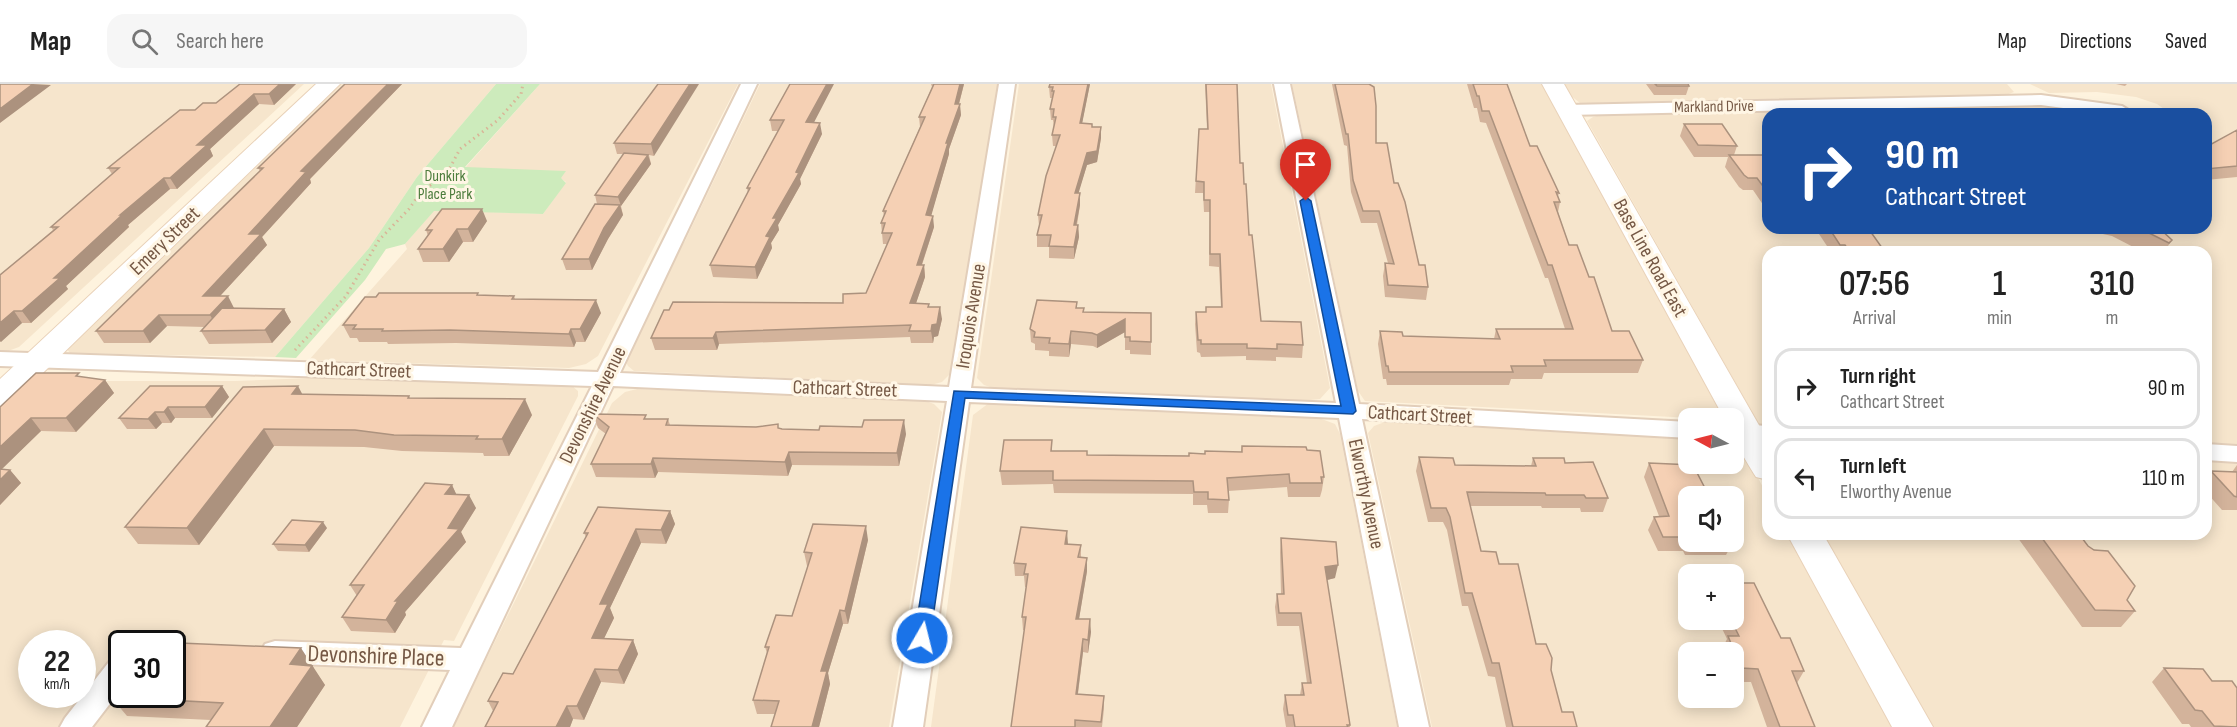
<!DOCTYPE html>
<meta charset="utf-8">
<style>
body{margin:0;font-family:"Sofia Sans Condensed",sans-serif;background:#f6f6f6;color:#222;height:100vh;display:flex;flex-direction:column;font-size:22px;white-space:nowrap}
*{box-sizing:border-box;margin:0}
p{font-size:20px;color:#767676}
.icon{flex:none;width:33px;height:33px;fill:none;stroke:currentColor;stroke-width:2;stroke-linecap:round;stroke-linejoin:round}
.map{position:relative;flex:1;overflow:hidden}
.drawer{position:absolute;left:1762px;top:162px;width:450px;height:294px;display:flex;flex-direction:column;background:#fff;border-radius:18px;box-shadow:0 3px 15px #0003}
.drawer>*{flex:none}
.top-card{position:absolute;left:1762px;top:24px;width:450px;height:126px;border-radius:18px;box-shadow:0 3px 15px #0003;background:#1a4fa0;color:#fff;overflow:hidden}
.needle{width:39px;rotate:277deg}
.buttons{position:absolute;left:1678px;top:324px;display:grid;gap:12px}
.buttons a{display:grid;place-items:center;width:66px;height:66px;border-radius:12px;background:#fff;box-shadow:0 3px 15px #0003;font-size:30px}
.speed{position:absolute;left:18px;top:546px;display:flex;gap:12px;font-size:30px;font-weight:700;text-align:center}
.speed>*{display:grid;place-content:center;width:78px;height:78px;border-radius:50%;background:#fff;box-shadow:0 3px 15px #0003;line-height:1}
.speed small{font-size:15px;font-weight:400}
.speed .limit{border:3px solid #111;border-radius:9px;background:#fff;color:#111}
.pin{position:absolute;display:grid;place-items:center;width:51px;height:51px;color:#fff;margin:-62px -26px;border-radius:50% 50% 50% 0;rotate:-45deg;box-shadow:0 0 6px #0007}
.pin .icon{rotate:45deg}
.me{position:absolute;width:66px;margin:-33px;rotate:8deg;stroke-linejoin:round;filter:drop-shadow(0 0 4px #0008)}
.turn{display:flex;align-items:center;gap:21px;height:126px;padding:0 24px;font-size:27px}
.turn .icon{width:78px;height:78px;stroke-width:2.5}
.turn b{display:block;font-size:42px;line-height:51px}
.eta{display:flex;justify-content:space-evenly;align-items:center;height:102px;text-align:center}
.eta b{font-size:36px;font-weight:600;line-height:42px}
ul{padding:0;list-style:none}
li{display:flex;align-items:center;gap:18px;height:81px;margin:0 12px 9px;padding:0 12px;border:3px solid #e0e0e0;border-radius:18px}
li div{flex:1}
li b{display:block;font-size:22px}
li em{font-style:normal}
header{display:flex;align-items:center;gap:36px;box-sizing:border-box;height:84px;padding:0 30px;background:#fff;border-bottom:2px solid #e0e0e0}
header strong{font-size:28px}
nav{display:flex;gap:33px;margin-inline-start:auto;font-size:21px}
.search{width:420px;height:54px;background:#f6f6f6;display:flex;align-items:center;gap:15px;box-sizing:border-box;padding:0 21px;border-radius:18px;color:#767676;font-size:22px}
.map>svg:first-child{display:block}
.residential{fill:#f6e5cc;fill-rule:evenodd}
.green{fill:#cdebbc}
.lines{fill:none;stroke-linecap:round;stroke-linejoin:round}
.street-casing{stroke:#e2ceba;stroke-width:4}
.secondary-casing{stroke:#e9d2b9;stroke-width:2}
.path{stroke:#d9b497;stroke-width:3;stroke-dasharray:1.5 4;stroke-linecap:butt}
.street{fill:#fff;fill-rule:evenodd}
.secondary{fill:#fff;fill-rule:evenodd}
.wall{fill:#d3b39b}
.shaded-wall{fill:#ac927e}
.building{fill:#f5d0b4;stroke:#ac927e;stroke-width:1.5}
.route{fill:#1a73e8;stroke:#114b97;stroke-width:1.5}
.labels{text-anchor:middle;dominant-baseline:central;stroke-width:6;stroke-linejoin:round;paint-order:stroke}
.far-street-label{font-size:16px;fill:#755845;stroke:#fff6e5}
.far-park-label{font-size:16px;fill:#4c7c3c;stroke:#fff6e5}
.street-label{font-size:20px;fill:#755845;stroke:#fff6e5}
.near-street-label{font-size:24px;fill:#755845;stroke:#fff6e5}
</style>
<header>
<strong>Map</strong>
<div class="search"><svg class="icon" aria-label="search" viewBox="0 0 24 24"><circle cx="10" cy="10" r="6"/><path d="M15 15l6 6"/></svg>Search here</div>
<nav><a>Map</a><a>Directions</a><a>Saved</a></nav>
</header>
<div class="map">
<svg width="2237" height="643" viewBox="0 0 2237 643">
<rect width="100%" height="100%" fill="#fef3de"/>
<path class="residential" d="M0,0H304L19,263L8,267H0Z
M339,0H496L417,93L369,164L275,273L70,269L65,263Z
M540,0H738L598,272L586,280L569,284L309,276L407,165L405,160L434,126L543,130L566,98L560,94L565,88L465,84Z
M760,0H998L950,290L942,298L931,301L634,287L628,282L625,276L676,170L685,157Z
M1019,0H1271L1330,304L1320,315L1301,317L993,304L984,301L977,294Z
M1292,0H1542L1718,324L1715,332L1692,334L1365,317L1358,307Z
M1563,0H2007L2014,8L2006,11L1592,19H1580L1570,11Z
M2030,0H2237V643H1932L1822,450H2206V168H1768V356L1587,37L1593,33L1604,30L2050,22L2084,30H1768V144H2206V30H2171L2157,20L2136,13L2097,8L2049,9Z
M362,292L571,301L578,307V312L454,557L444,556L400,643H0V330L45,297H235ZM32,560H82V610H32ZM122,560H172V610H122Z
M637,305L923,316L934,320L942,328L889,643H453L612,319L625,308Z
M989,319L1319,334L1335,340L1340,350L1397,643H931L973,331Z
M1385,338L1689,355V380H1734V363L1746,371L1768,413V450H1789L1893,643H1432L1368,349L1374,342ZM1689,412H1734V458H1689ZM1689,490H1734V536H1689ZM1689,568H1734V614H1689Z"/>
<path class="green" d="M496,0H540L465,83L566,87L561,94L566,99L543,130L434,127L405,160L386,165L365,196L296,274L275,273L369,164L417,93Z"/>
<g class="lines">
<g class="street-casing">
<path id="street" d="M741,0H757L620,289L949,303L999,0H1015L971,304L1336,319L1274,0H1290L1359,320L1689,338V354L1362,335L1429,643H1399L1339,334L969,318L923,643H893L947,317L613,302L452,643H422L450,586L275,579L265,576L261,568L265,560L275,557L461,564L592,302L0,282V268L598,288Z
M2041,11L2122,22L2130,27L2128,30H2108L2041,21L1567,31L1559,26L1567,21Z
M1734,340L1768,342V358L1734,356Z
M2206,360L2237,362V378L2206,376Z
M122,571V604L92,643H60L65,634L112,574Z"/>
</g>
<g class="secondary-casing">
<path id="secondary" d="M316,0H340L11,320L0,323V295Z
M1542,0H1564L1768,357V396L1756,393C1743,372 1734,360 1734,334H1724Z
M1787,450H1823L1933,643H1892Z"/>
</g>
<path class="path" d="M295,266L346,212L379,156L409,125L423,105L445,93L460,65L498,36L521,10L523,0"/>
<use href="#street" class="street"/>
<use href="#secondary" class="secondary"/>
</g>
<path class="wall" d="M296,0L274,21L259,20L210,65L213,72L177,105H170L128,141L129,143L66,202L68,205L31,239H22L0,258V191L53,146L51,143L112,90L108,84L195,26L216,19Z
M345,0H402L310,95L311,99L262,153L267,161L220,212L234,224L284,225L291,238L272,259L209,260L201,247L205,243L167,242L150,259H104L96,247L260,87L258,84Z
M658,0L654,72L649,71L651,80L621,122L623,131L608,155L592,186H566L562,175L597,120L595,111L624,70H617L614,59Z
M790,0L822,50L800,95L801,100L778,141L779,146L771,159L772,164L757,195L713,193L710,181L748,109L747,104L778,47H772L770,36Z
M931,0H964L959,20L961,31L949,65V70L931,131L934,143L922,181H924L925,193L916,219L929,220V223L942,235L938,252L934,253L933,259H911L910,253L719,260L717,266H655L651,254L843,219L866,209L887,160H883L882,149L881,139L884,132L883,127L920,43L919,33L932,3Z
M1090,0L1082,39L1092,43L1101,54L1097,78L1087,81L1078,109L1080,121L1077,141H1078L1079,153L1074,175L1049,174V163H1037V151L1039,142L1038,131L1056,62H1053L1052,51L1054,44L1053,36H1051L1050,25L1052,14H1050L1049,3Z
M1205,0H1237L1240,79L1261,237L1303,261L1302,274L1276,273V277L1246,276V272L1201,273L1200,269L1197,268L1195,240L1196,228H1206L1221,223L1219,183L1209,182L1210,128H1204L1203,109H1195L1199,45H1207Z
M1332,0H1369L1376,59L1394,99L1419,181L1428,203L1426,216L1385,213L1383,192L1385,179H1388L1377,139H1361L1351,108L1347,62L1344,61Z
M1467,0H1507L1530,62L1559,109L1558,112L1560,118L1558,128L1569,161L1589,193L1612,247L1643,276L1638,289H1544L1542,295H1511L1509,301H1387L1386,295H1383L1378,260L1380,247L1403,252L1494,255L1496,245H1565L1548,194H1545L1486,39L1480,38L1477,24H1474Z
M1646,0H1688L1689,2L1686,11H1654Z
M2116,0H2127L2125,2Z
M1684,40L1737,62L1734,71H1768V128L1753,106H1743L1739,103L1725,83L1728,73H1694L1680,52Z
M2237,46V93L2206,96V63Z
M487,137L473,158H463L449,178H423L418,165L428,152L426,146Z
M1815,144H1880L1879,146H1869L1885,168H1831Z
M2088,144H2159L2172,156L2164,168H2143L2112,152L2089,147Z
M479,211L514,212L515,215L601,229L585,258H576L574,263L456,259L388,260L387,258H359L357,254H350L343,241Z
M1077,218V224H1084V228L1151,229V271L1130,270V266H1125V248L1097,264L1093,262L1071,260L1069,273L1049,272V267L1035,266V260L1031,258L1030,245Z
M82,293L105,296L114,309L76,348L41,347L1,385L10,386L21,399L0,421V323Z
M222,302L229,313L212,334H175L171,339H162L156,345H127L119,334Z
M302,310L409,312L410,314L532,331L509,372H484L483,369L402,367L364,363L274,362L199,461L138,460L125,443Z
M593,330L647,335H668L670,341L779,344L782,345L906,350L899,382L792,381L788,392L658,388L655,394L596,393L591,380L606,350L598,344Z
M1052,356V367L1087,371L1189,372L1205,370L1241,368L1242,362L1307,366L1324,393L1322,406L1320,413H1288L1287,403L1228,407L1229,416L1228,429H1208L1207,421H1193V410L1054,409L1053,400L1002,401L1000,387Z
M1419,373L1455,381L1531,382L1533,374L1565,379L1608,414L1603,428H1581L1580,424H1542L1541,422H1470L1481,467L1499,480L1536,560L1551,586L1562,628L1577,643H1506L1495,593L1488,592L1468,522H1462L1447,446L1443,438H1428L1416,387Z
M1649,379L1689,412V458H1733L1726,471H1685L1683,467H1658L1648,446L1654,433L1659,432L1644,393Z
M2237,381V426H2222L2206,408V392L2211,387L2232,388Z
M452,401L456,410L476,424L461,448L466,458L405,528L406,531L395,549L351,547L342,533L357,512L350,501Z
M670,427L675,440L666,460L641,459L610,524L614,534L604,554L633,556L638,570L624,600L601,598L584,636L573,635L570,643H485L493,627L488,617L513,590L586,453L584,449Z
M327,444L309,468L278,467L273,460Z
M2015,450H2079L2135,527L2121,543H2082Z
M1281,454L1335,494L1327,496L1350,641V643H1286L1283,625L1285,611H1300L1302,599H1307L1299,542H1277L1275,523L1277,510H1281L1280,468Z
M868,456L848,540H843L828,589L830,600L819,643H771L775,630H757L753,616L767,569L765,563L792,532L808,482H807L804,468Z
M1068,460L1081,461V473L1087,474V487L1079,535L1091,548L1088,569L1083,568L1078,610L1104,612V625L1102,643H1011L1025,546H1023L1022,533L1026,503H1025L1024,492H1015L1014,479Z
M1718,536H1734L1781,554L1804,587L1797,599L1815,643H1767L1751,598H1734V568H1723L1722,565L1727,555Z
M314,583L313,584L325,601L297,643H206L211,636L127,632L111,613Z
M2164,584L2212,597L2237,643H2191L2189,640H2182L2152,598Z"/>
<path class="shaded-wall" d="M33,0L51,1L0,39V25Z
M280,0H296L274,21L269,10Z
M388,0H402L310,95L311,99L262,153L267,161L209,224L203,212L249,150L301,87Z
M690,0H699L654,72L651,60Z
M827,0H834L808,50L806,38Z
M960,0H964L956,31L955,20Z
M1088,0H1090L1080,50V39Z
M254,10L259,20L210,65L213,72L177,105L170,94L197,61Z
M960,20L961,31L949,65V70L928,143L926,131L946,59Z
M820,39L822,50L800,95L801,100L778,141L779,146L771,159L772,164L757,195L755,183L766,152L773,134Z
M1101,43V54L1097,78L1087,81L1075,121V109L1087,69Z
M648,71L651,80L621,122L618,113Z
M164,94L170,105L128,141L129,143L66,202L68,205L31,239L22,227L54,194L120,131Z
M1080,109V121L1074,153V141Z
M620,121L623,131L608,155L592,186L589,175L604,144Z
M482,125L487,137L473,158L468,145Z
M933,132L934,143L918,192L917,181Z
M1078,141L1079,153L1074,175V163Z
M457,145L463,158L449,178L443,165Z
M924,181L925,193L912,231L910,219Z
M228,212L234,224L217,243L210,231Z
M596,216L601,229L585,258L580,245Z
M940,223L942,235L938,252L934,253L933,259L931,247L932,241Z
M284,225L291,238L272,259L265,246Z
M14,227L22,239L1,258L0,257V239Z
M159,231L167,242L150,259L143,247Z
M1125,235V248L1097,264V251Z
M571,245L576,258L574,263L569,250Z
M1071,247V260L1069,273V260Z
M716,248L719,260L717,266L713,254Z
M105,296L114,309L76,348L66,334Z
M222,302L229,313L212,334L205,323Z
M298,302L307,319L292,310Z
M525,315L532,331L509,372L502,355Z
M168,323L175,334L171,339L164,328Z
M155,328L162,339L156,345L148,335Z
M31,334L41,347L0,387V363Z
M904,336L906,350L899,382L897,369Z
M264,345L274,362L199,461L187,444Z
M789,368L792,381L788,392L785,378Z
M653,374L658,388L655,394L651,380Z
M10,386L21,399L0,421V396Z
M452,401L458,414L445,410Z
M469,411L476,424L461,448L466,458L405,528L406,531L395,549L386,536L395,517L448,444Z
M670,427L675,440L666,460L661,446Z
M323,438L327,444L309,468L305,461Z
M866,442L868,456L848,540L845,527Z
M636,445L641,459L610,524L614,534L598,567L592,554L600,520Z
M1067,447L1068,460L1065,473V460Z
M1087,474V487L1077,547L1076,535Z
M1338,481L1335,494L1323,497L1325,483Z
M840,526L843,540L828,589L830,600L819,643H812L821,587Z
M1090,535L1091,548L1088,569V556Z
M1083,555V568L1076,623V610Z
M633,556L638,570L624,600L618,586Z
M301,564L325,601L297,643H270L290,580Z
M595,585L601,598L584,636L577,622Z
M567,622L573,635L570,643H556Z"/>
<path class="building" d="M0,0H33L0,25Z
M240,0H280L269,10H254L197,61H207L170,94H164L120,131H122L54,194H60L22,227H14L0,239V191L58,143H51L119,84H108L180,26H195L203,19H216Z
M345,0H388L301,87L306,88L249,150H261L203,212H228L210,231H159L143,247H96L263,84H258Z
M658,0H690L651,60L614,59Z
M790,0H827L806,38L820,39L796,88L799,89L773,134H777L766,152L770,153L755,183L710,181L750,104H747L784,36H770Z
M934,0H960L955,20H960L946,59H948L926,131L933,132L917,181H924L910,219L929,220L928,223H940L937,240L932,241L931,247H909L911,241L716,248L713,254H651L664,226H669L673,218L843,219V210L866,209L892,149H882L885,139H881L886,127H883L925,33H919Z
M1050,0H1088L1080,39L1092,40V43H1101L1097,67L1087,69L1075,109H1080L1074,141H1078L1074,163L1049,162L1051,151H1037L1042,131H1038L1046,92L1060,51H1052L1056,33H1053L1054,25H1050L1054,7H1052L1053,3H1049Z
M1206,0H1237L1240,79H1243L1244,100H1246L1249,151H1252L1261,237L1301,238L1303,261L1277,260V265L1247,264V260H1201V256H1198L1196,228H1206V223H1222L1220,170H1210V116H1204V98L1196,97L1199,45H1208Z
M1335,0H1369L1374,3L1376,22V59H1387L1394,99H1398L1405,118L1419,181H1425L1428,203L1388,201L1385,179L1394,180L1379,127H1363L1353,96L1348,50H1346Z
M1473,0H1507L1530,62H1537L1559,109L1556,108L1560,118H1554L1569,161H1577L1589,193H1594L1612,247H1629L1643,276H1544L1546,282H1511L1513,288H1389L1388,282H1386L1380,247L1402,248L1403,252L1500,255L1496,245H1573L1552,181H1548L1489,27H1482L1479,12H1477Z
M1655,0H1688L1689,2H1657Z
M1684,40H1722L1737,62L1698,61Z
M2237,46V82L2206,85V63Z
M624,69L648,71L618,113L595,111Z
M1729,71H1768V109L1757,94H1748L1744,91Z
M595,120L620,121L604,144L589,175H562Z
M442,125H482L468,145H457L443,165H418L432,146H426Z
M1829,144H1868L1885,168H1850L1845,161H1840Z
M2139,144H2159L2172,156L2169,159Z
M379,209H478L477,211L514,212L512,215L596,216L580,245H571L569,250L450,246L382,247L383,245H353L356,241H343L365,213H376Z
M1037,216L1077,218L1076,224H1084L1083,228L1151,229V258L1130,257V253H1125V235L1097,251L1092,249L1071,247L1069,260L1049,259L1050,254L1034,253L1035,248L1030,245Z
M222,224L284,225L265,246L201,247Z
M36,289H79L76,292L105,296L66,334H31L0,363V323Z
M150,302H222L205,323H168L164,328H155L148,335L119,334Z
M298,302L292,310L409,312L408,314L525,315L502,355H476L478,352L394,351L355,346L264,345L187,444L125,443L243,303Z
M593,330L646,331L644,335H668L666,341L756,343L778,340V344L782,345L819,346L820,342L862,343L864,336H904L897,369L789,368L785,378L653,374L651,380H591L609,343Z
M1004,356H1052L1051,367H1087V371L1189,372V369L1205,370V367L1242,368V362L1306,363L1307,366L1320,367L1324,393H1321L1322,399H1290L1289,390L1227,394L1229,416L1208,415V408H1194L1193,397L1053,396V387H1000Z
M1419,373L1453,374L1455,381L1536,382L1533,374H1564L1565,379L1593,378L1608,414H1586L1584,411H1546L1545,409L1467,408L1481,467L1496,468L1499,480H1518L1536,560H1546L1552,574L1551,586L1562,628H1573L1577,643H1513L1499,579H1492L1472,509H1465L1450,433L1446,424H1431Z
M1649,379L1693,381L1709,412H1689V454L1688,453H1663L1654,433L1669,432Z
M0,385L10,386L0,396Z
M2211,387L2237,388V413L2234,412Z
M425,399L452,401L445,410L469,411L448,444L459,445L395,517H398L386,536L342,533L364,501H350Z
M598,423L670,427L661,446L636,445L600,520H608L592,554L633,556L618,586L595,585L577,622H567L556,643H485L498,618L488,617L503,589L513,590L588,449H584Z
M292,436L323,438L305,461L273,460Z
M813,440L866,442L845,527L840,526L821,587H827L812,643H771L779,617L753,616L769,563H765L776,531L792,532L812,469L804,468Z
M1021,443L1067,447L1065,460L1081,461L1078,473L1087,474L1076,535H1090L1088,556L1083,555L1076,610L1104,612L1101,638L1075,636V643H1011L1026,533H1022L1028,490H1024L1026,480L1014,479Z
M2039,450H2079L2088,462L2094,466L2108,467L2135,502L2127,516L2135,527L2095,526Z
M1281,454L1336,458L1338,481L1325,483L1350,641H1347L1348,643H1295L1293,631H1288L1285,611H1304L1302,599H1311L1301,529H1279L1277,510H1284Z
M1734,499H1754L1781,554H1790L1804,587H1792L1815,643H1780L1758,585L1741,584L1728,552H1739L1731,536H1734Z
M156,558L301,564L290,580L312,582L270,643H206L223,619L111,613L122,600V610H172V560H154Z
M2164,584L2203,585L2212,597H2232L2237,604V643L2214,642L2202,627L2195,626Z"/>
<path class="route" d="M1306,113L1311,117L1356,327L1353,330L965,314L930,554L928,559L922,561L916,559L914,554L954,307L1341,322L1300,117Z"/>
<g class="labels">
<g class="far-street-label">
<text transform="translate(1714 23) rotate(-1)">Markland Drive</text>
</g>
<g class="far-park-label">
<text x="445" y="92">Dunkirk<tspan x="445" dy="18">Place Park</tspan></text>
</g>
<g class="street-label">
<text transform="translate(165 157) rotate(-44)">Emery Street</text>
<text transform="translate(1650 174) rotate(61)">Base Line Road East</text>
<text transform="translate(971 232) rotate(-81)">Iroquois Avenue</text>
<text transform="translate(359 286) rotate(2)">Cathcart Street</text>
<text transform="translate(845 305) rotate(2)">Cathcart Street</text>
<text transform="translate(593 321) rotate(-64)">Devonshire Avenue</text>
<text transform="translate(1420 331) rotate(3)">Cathcart Street</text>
<text transform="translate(1366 410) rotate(78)">Elworthy Avenue</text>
</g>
<g class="near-street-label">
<text transform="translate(376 572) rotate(2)">Devonshire Place</text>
</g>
</g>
</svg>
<div class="buttons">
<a><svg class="needle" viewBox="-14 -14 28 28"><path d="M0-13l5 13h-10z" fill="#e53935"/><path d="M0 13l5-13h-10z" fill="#767676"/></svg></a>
<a><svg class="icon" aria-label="sound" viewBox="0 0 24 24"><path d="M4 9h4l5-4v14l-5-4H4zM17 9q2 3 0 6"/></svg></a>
<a>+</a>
<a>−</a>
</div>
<div class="speed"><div>22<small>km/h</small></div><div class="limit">30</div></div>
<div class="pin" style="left:1306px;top:117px;background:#d93025"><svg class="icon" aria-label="arrive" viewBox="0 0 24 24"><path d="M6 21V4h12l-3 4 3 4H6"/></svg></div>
<svg class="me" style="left:922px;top:554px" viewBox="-20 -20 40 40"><circle r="17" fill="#1a73e8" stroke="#fff" stroke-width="3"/><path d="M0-11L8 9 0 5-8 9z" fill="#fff"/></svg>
<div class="top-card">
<div class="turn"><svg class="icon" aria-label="right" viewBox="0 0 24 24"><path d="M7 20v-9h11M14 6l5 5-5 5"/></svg><div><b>90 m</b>Cathcart Street</div></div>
</div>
<section class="drawer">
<div class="eta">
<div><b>07:56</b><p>Arrival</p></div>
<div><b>1</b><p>min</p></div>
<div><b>310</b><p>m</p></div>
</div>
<ul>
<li><svg class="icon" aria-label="right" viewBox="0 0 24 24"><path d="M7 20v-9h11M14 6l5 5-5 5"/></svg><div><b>Turn right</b><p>Cathcart Street</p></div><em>90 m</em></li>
<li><svg class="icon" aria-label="left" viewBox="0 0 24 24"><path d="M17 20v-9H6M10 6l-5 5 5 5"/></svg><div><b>Turn left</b><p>Elworthy Avenue</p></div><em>110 m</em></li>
</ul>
</section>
</div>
